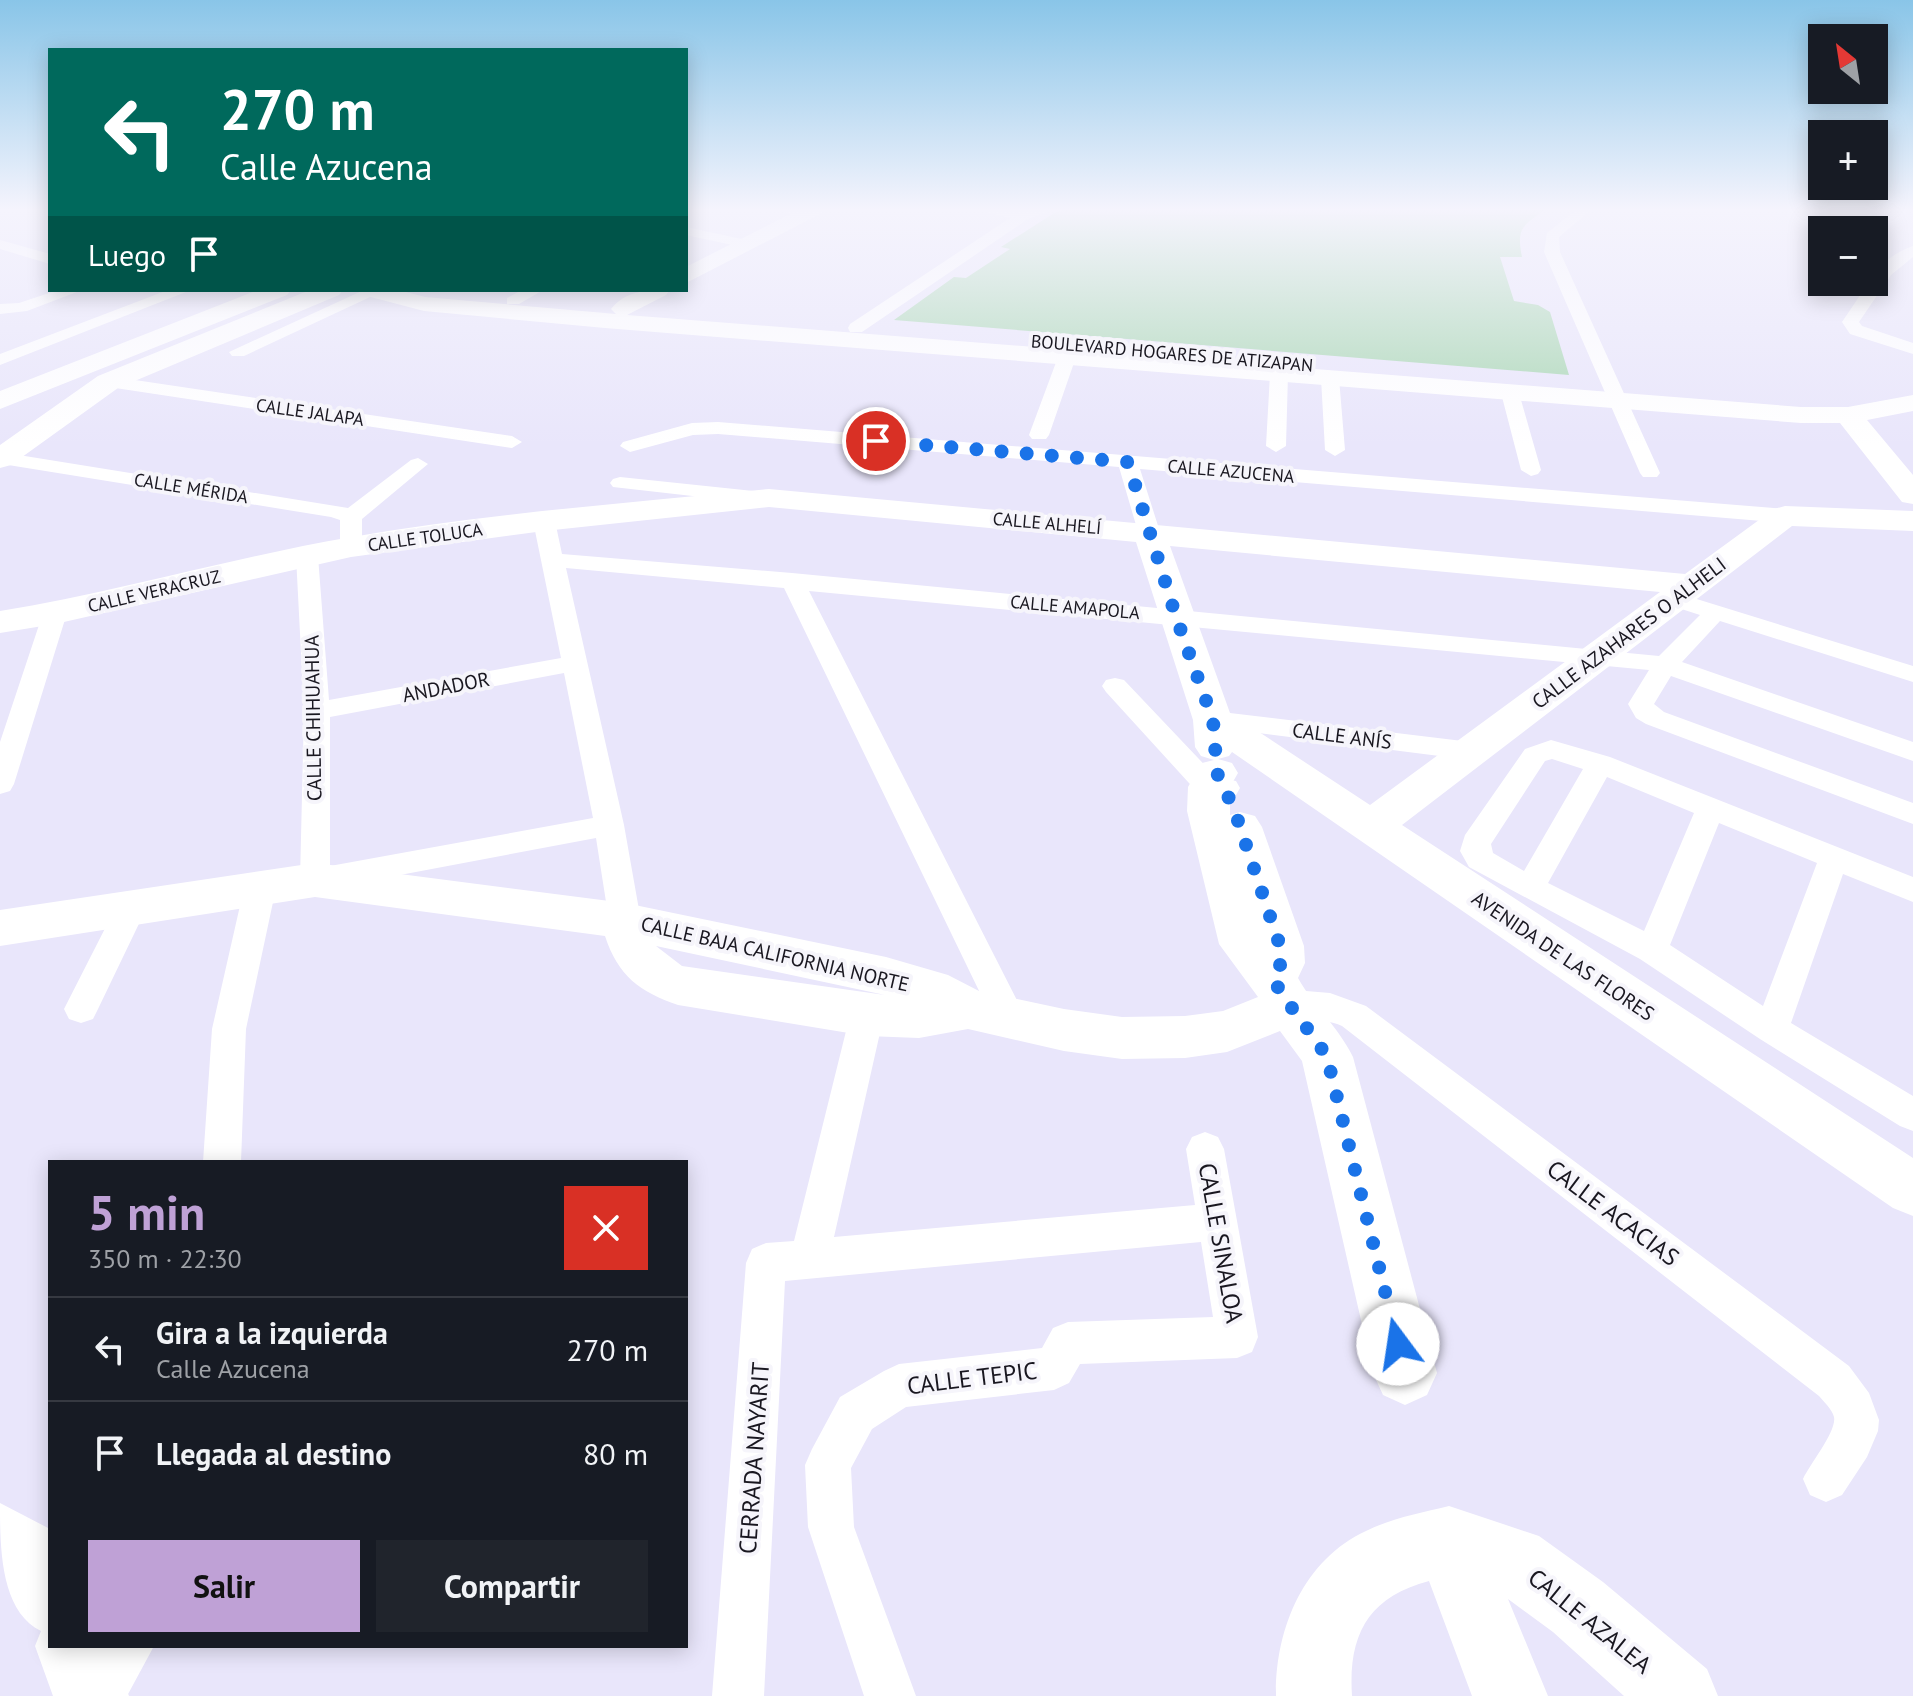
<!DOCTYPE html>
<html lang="es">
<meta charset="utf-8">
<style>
body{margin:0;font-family:"PT Sans",sans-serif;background:#20242c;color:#f1f3f6;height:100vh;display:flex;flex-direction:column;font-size:30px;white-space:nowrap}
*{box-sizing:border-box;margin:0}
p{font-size:26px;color:#9ea1a6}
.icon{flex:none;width:44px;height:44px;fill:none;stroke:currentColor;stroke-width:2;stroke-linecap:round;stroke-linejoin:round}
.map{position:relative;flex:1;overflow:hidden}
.panel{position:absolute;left:48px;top:1160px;width:640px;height:488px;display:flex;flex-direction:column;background:#171b24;border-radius:0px;box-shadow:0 4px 20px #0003}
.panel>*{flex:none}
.banner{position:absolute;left:48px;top:48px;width:640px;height:244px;border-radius:0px;box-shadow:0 4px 20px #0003;background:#00695c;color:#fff;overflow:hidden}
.needle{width:52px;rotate:330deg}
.buttons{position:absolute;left:1808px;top:24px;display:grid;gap:16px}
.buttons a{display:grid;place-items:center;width:80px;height:80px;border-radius:0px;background:#171b24;box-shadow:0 4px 20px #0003;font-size:40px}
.pin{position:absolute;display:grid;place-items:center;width:68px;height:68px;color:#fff;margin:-34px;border:4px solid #fff;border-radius:50%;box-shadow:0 2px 8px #0007}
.me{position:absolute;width:88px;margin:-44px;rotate:346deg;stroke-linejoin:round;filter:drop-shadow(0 0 6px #0008)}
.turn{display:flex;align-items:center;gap:28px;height:168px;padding:0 40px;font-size:36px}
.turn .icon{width:104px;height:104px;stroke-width:2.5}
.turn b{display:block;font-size:56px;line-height:68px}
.then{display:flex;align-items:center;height:76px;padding:0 40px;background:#0003;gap:16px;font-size:30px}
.round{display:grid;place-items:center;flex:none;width:84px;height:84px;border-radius:0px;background:#20242c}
.overview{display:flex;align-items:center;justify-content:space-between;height:136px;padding:0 40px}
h1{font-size:48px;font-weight:600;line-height:60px;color:#bfa1d6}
.action{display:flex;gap:16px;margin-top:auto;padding:16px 40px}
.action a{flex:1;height:92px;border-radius:0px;background:#bfa1d6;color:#111;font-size:32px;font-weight:600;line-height:92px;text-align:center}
.action a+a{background:#20242c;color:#f1f3f6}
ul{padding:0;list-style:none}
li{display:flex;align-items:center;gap:24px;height:104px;padding:0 40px;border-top:2px solid #363941}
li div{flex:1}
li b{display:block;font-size:30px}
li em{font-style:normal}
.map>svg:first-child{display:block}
.green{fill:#aad7b5}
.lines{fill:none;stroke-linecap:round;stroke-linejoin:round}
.street{fill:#fff;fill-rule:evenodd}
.secondary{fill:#fff;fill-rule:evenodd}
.highway{fill:#fff;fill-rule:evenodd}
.route{stroke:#1a73e8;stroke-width:14;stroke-dasharray:0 25.2}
.labels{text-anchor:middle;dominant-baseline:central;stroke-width:8;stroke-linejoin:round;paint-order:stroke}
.far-street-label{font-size:18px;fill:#191720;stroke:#f6f5fb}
.street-label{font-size:20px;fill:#191720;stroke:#f6f5fb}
.near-street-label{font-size:24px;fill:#191720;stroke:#f6f5fb}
</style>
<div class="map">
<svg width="1913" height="1696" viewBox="0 0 1913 1696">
<rect width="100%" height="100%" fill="#e9e6fb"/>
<path class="green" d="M1067,209H1546C1523,226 1516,227 1522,257H1500L1514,301L1538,305L1550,312L1569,375L894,320L954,277L966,278L1010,249L1001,247L1054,213Z"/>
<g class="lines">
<path class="street" d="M773,209H799L812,214L805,218Z
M974,209L1023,212L1055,209L1028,219L862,332H850L848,328L850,324L1010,218Z
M1577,209H1592L1559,237L1560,252L1660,473L1657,477H1643L1640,473L1544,252L1547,233Z
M686,227L751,241L753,244L746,248L686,235Z
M0,240L50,254V264L0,249Z
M1913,246V257L1891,275L1859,322L1862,326L1913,343V354L1850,334L1842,322L1869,282H1874C1875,265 1898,251 1913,246Z
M58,290H82L27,311L0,314V304L19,303Z
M168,290H191L0,365V354Z
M364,290L383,291L244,356H232L229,352Z
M522,290H543L519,304H507V298Z
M1067,352L1076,357L1049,435L1046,439H1032L1029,435L1058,357Z
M1279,369L1288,374L1286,446L1276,452L1266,446L1270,374Z
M1330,373L1339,378L1345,450L1335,456L1325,450L1321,378Z
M108,376L512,436L522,442L512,448L102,386L99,382Z
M1510,387L1519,393L1541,470L1538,474L1531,476L1521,470L1501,393Z
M718,422L1785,509L1796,516L1785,523L1140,469L1160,532L1149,539L1138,532L1119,467L718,434L693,435L630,452L620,446L623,442L692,423Z
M0,452L348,508L411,460L418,458L428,464L362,519V547L351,554L340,547V520L331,517L2,464Z
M620,477L763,492L774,498L763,504L613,487L610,483L613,479Z
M544,514L555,521L562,554L792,573L1659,656L1700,615L1666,604L1662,599L1666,594L1674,592L1913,666V682L1720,621L1682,662L1913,742V761L1671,676L1654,704L1664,712L1913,803V824L1646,724L1636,718L1628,704L1649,670L809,591L1026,1018L1021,1028L1009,1032L997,1028L784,588L566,568L624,825L641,921L636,930L625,933L614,930L609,921L596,838L315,891L304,888L300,880L304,711L296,556L299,551H315L318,556L329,700L561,658L533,521ZM564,673L593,818L330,866V717Z
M55,606L64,608L67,613L14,784L10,791L0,794V742L43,613L46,608Z
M1115,678L1124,680L1217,778L1236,781L1240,788L1236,795L1226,798L1199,794L1106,692L1102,686L1106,680Z
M1213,711L1471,742L1481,745L1485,751L1481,757L1471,760L1204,726L1200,720L1204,714Z
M1551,740L1610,757L1913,877V902L1843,874L1791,1023L1913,1096V1131L1900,1126L1760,1039L1640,959L1469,867L1460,851L1465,835L1525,749ZM1552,759L1583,769L1524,871L1493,853L1491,844L1545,761ZM1607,777L1694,813L1644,931L1548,883ZM1719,823L1817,863L1763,1006L1670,945Z
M260,876L271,880L276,888L246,1029L241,1162H203L212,1029L244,888L249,880Z
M131,895L142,899L147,907L98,1009L93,1019L81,1023L69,1019L64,1009L120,899Z
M1306,991L1330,993L1366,1006L1849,1366L1869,1393L1879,1420L1878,1431L1867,1457L1842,1495L1826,1502L1810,1495L1803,1479C1810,1464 1837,1431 1834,1417C1832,1409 1824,1402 1819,1396L1342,1026C1320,1016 1298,1023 1276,1016L1271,1006L1276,996Z
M867,1001L879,1005L884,1015L834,1237L1195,1205L1186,1149L1192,1137L1205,1132L1218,1137L1224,1149L1258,1337L1252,1352L1237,1358L1080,1364L1069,1383L1054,1390L906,1407L872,1429L851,1468L854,1527L916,1696H864L808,1527L805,1465L812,1449L840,1397L884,1371L899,1364L1042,1348L1053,1328L1068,1322L1213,1317L1201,1242L785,1281L764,1696H712L746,1263L752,1249L766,1243L794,1241L850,1015L855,1005Z
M100,1646H154L127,1696H72Z"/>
<path class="secondary" d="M800,209H825L822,213L686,283V267Z
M310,290H343L339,295L118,388L11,465L0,468V445L98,376Z
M359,290H398L425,297L616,314L611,309C626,290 648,290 670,290L666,295L627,315L1801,407H1848L1913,395V411L1867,420L1913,475V504L1902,502L1840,423H1801L605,328L424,311L363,295Z
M769,489L1685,574L1774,509L1785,506L1913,511V531L1792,526L1402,825L1913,1158V1216L1893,1208L1232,752L1229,756L1218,759L1232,763L1238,773L1230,787V815L1240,812L1255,816L1262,827L1304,946L1305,963L1298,978C1314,1007 1337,1025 1353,1057L1437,1373L1427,1395L1405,1405L1383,1395L1373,1373L1302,1061L1280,1031L1227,1052L1185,1058L1122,1059L1064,1051L968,1029L919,1038L867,1036L678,1005C640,992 618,976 605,936L315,897L0,946V910L315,863L625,903L886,957L948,975L979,991L1064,1009L1122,1017L1185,1016L1223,1011L1258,997L1219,944L1187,811L1188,787L1202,763L1214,760L1201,756L1195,747L1193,720L1136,542L769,507L544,531L351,557L55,624L0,633V611C118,592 234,557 352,537C489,513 630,503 769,489ZM1170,546L1660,592L1370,805L1230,713ZM656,946L885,995L682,966Z
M0,1503L50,1529V1646H109L129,1696H53L35,1646L41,1631C0,1611 0,1547 0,1503Z
M1449,1506L1539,1536L1603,1582L1707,1669L1718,1696H1624L1553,1632L1508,1599L1548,1696H1472L1429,1581C1368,1597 1348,1635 1352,1696H1276C1275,1630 1303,1560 1366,1531C1392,1518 1421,1513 1449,1506Z"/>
<path class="highway" d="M258,290H291L287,295L0,409V391Z"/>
</g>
<linearGradient id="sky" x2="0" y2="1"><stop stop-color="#89c5e8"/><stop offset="0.47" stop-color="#f5f4fd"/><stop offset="1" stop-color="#f5f4fd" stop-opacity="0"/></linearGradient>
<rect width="1913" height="446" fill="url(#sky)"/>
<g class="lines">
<path class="route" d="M876,441L1128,462L1176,617L1213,720L1217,773L1234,809L1280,946L1281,963L1273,979C1289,1007 1310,1030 1327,1057L1398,1344"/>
</g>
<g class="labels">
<g class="far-street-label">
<text transform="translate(1172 353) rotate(5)">BOULEVARD HOGARES DE ATIZAPAN</text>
<text transform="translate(310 412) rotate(8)">CALLE JALAPA</text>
<text transform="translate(1231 471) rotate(5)">CALLE AZUCENA</text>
<text transform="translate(191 488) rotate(9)">CALLE MÉRIDA</text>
<text transform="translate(1047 523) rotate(5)">CALLE ALHELÍ</text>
<text transform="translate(425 537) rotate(-8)">CALLE TOLUCA</text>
<text transform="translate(154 591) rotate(-13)">CALLE VERACRUZ</text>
<text transform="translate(1075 607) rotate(5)">CALLE AMAPOLA</text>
</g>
<g class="street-label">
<text transform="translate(1629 633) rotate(-37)">CALLE AZAHARES O ALHELI</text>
<text transform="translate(446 687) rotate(-11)">ANDADOR</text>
<text transform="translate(313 718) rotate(-91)">CALLE CHIHUAHUA</text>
<text transform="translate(1342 736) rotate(7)">CALLE ANÍS</text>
<text transform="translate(775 954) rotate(13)">CALLE BAJA CALIFORNIA NORTE</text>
<text transform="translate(1563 956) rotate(34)">AVENIDA DE LAS FLORES</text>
</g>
<g class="near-street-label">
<text transform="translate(1613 1213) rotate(37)">CALLE ACACIAS</text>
<text transform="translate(1221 1243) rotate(80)">CALLE SINALOA</text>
<text transform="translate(972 1378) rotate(-7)">CALLE TEPIC</text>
<text transform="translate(754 1458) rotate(-86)">CERRADA NAYARIT</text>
<text transform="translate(1590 1621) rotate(39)">CALLE AZALEA</text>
</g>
</g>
</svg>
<div class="buttons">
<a><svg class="needle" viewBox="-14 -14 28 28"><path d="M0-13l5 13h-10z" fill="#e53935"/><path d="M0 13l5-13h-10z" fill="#9ea1a6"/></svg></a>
<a>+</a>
<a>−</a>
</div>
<div class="pin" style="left:876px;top:441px;background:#d93025"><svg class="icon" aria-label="arrive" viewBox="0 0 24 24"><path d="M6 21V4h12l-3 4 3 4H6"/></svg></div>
<svg class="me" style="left:1398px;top:1344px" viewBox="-20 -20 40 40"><circle r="19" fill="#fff"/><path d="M0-13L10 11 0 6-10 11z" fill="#1a73e8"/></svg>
<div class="banner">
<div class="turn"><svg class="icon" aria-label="left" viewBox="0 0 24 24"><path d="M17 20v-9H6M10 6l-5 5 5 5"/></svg><div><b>270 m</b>Calle Azucena</div></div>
<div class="then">Luego<svg class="icon" aria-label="arrive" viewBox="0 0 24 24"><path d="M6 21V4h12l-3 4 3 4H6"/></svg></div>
</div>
<section class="panel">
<div class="overview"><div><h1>5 min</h1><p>350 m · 22:30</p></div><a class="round" style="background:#d93025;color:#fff"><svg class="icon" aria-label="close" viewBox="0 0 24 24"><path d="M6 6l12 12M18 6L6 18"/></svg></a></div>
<ul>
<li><svg class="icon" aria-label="left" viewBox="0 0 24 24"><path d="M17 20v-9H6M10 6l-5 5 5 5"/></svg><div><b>Gira a la izquierda</b><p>Calle Azucena</p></div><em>270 m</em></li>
<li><svg class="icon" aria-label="arrive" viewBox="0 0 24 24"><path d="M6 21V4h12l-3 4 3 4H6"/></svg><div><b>Llegada al destino</b></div><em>80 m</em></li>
</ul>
<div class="action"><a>Salir</a><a>Compartir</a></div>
</section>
</div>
